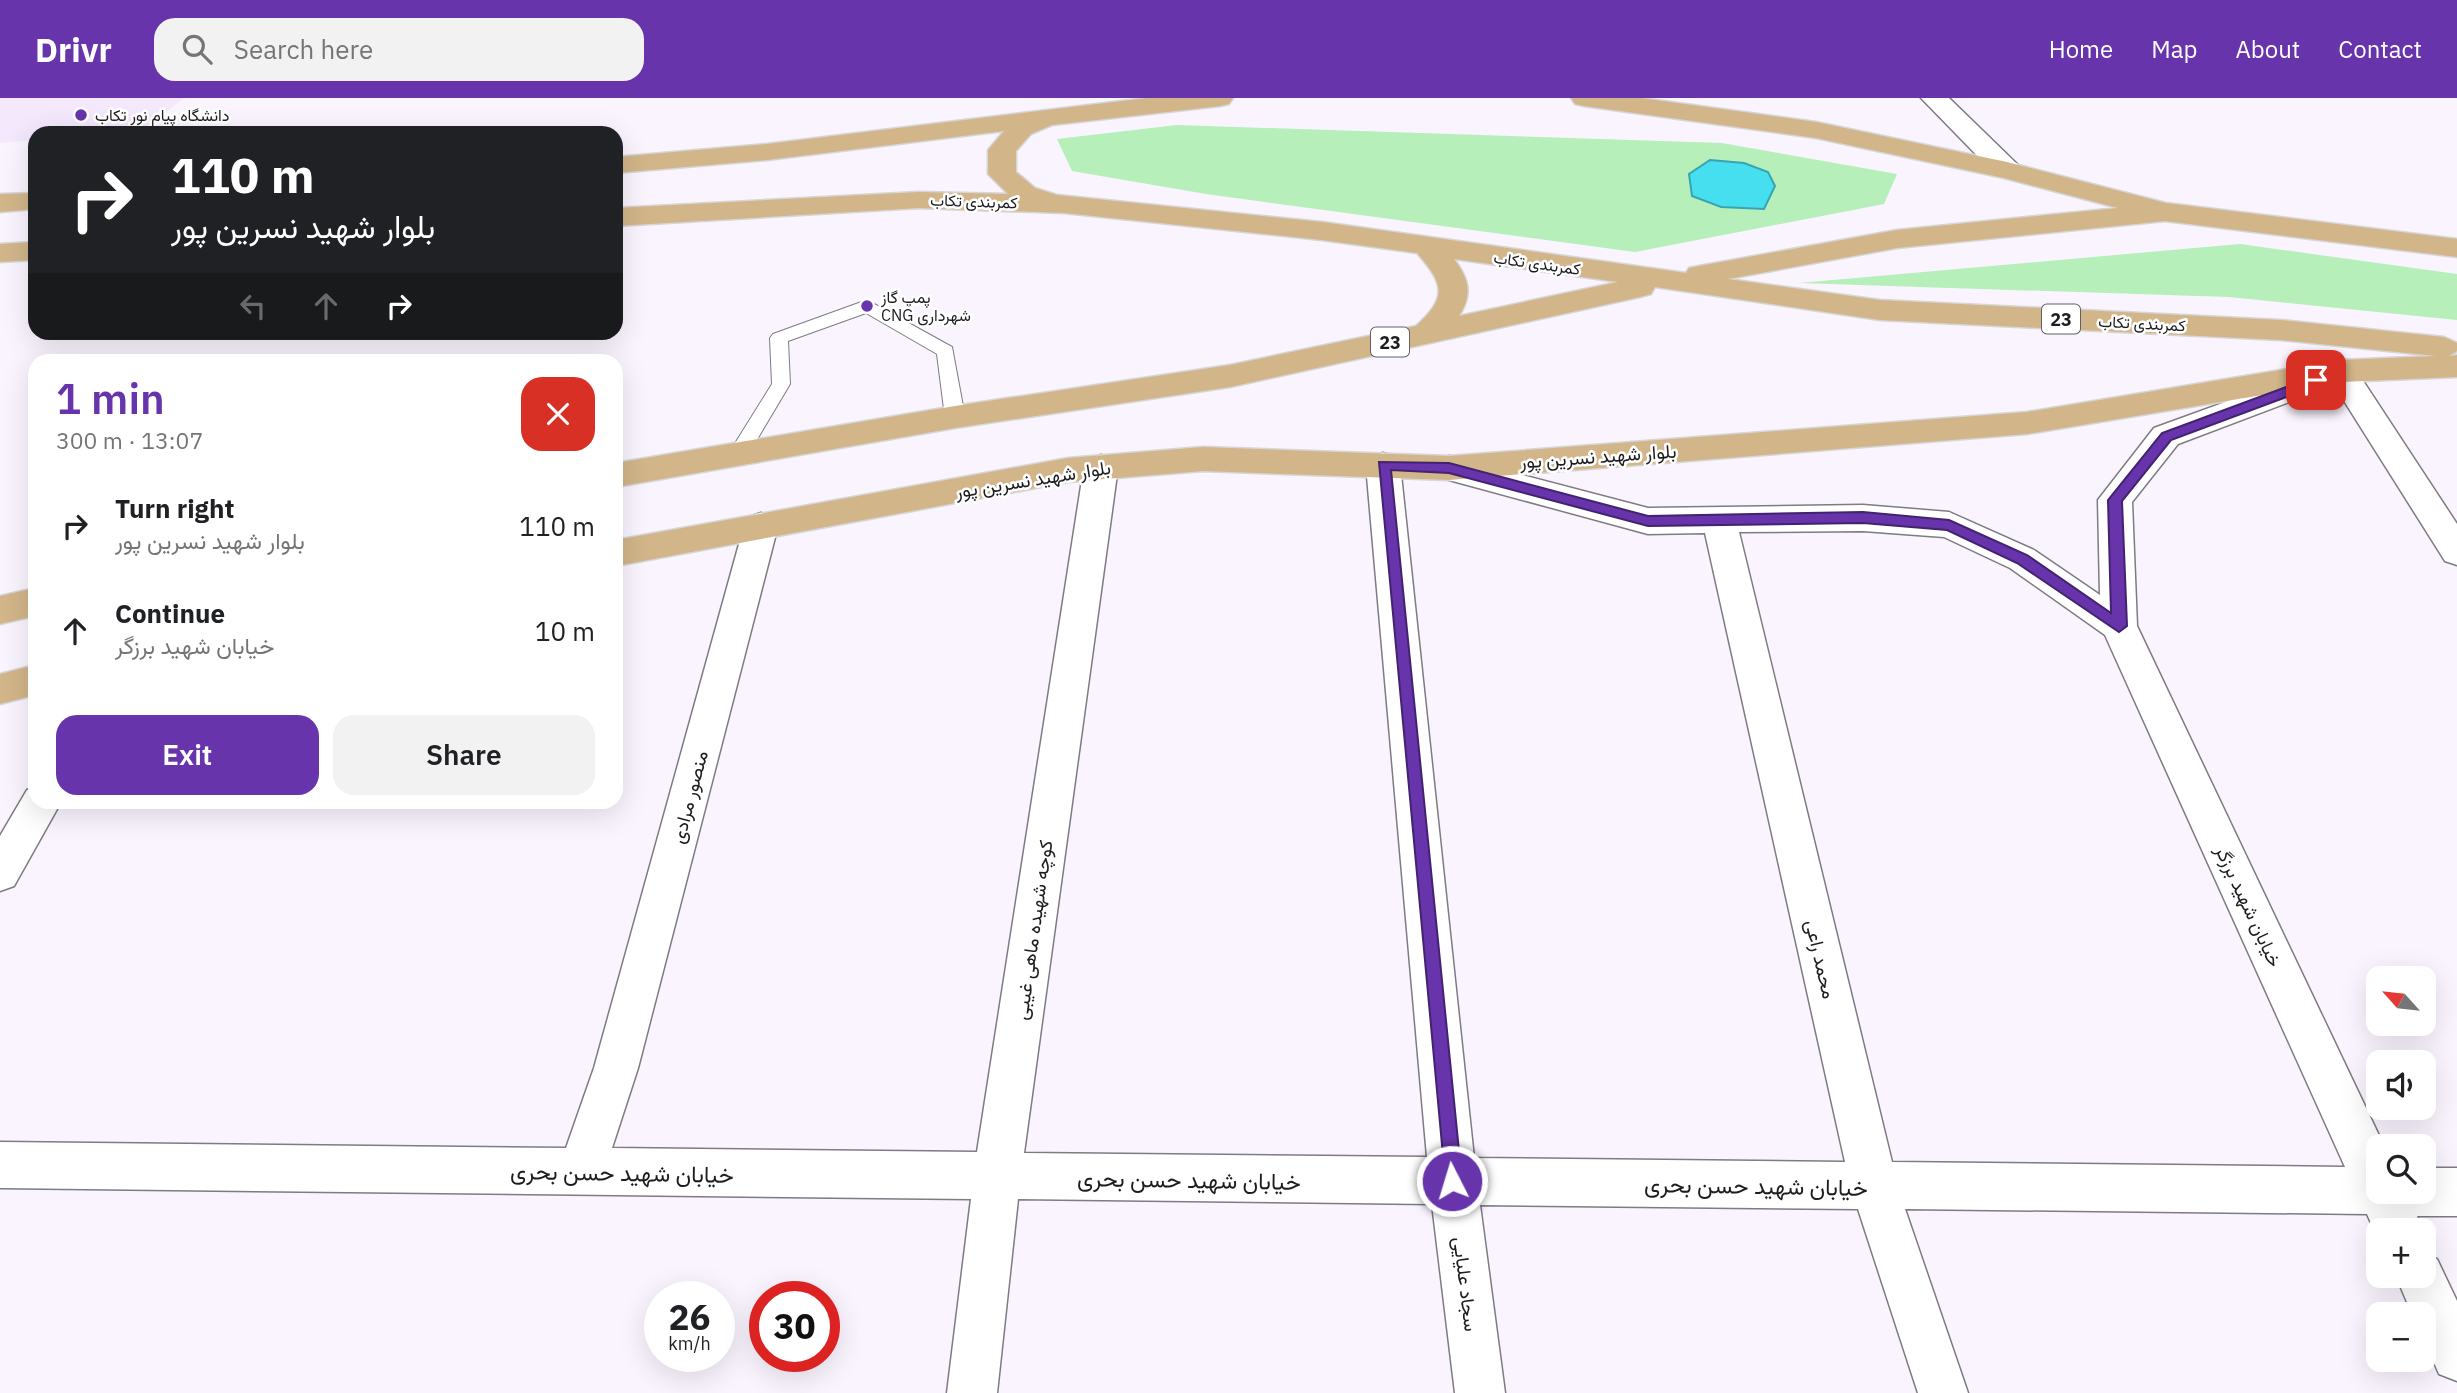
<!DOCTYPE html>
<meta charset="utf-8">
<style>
body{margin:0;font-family:"IBM Plex Sans",Vazirmatn,sans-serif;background:#f2f2f2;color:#202124;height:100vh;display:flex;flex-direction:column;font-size:26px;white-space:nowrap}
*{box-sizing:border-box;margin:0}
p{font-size:23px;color:#757577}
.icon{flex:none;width:38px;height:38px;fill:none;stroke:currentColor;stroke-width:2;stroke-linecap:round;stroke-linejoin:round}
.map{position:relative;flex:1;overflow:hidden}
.side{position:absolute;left:28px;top:256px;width:595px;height:455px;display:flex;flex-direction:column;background:#fff;border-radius:21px;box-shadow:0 7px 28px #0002}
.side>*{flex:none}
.hud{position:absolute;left:28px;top:28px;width:595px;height:214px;border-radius:21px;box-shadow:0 7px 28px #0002;background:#202124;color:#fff;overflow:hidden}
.needle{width:46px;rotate:297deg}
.controls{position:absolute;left:2366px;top:868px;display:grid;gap:14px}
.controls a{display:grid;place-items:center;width:70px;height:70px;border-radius:14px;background:#fff;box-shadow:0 7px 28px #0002;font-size:35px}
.speed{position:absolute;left:644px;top:1183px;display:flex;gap:14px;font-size:35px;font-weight:700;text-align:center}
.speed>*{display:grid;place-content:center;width:91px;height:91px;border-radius:50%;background:#fff;box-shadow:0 7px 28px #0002;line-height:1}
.speed small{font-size:18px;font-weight:400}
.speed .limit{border:10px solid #d22;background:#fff;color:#111}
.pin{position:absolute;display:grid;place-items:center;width:60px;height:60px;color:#fff;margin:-30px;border-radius:14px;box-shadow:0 4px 10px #0006}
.me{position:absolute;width:77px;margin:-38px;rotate:355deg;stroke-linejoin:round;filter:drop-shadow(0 0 5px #0008)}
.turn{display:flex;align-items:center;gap:24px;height:147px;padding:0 28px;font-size:32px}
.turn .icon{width:91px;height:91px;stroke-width:2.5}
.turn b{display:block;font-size:49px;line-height:60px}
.lanes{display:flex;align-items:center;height:66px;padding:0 28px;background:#0003;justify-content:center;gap:35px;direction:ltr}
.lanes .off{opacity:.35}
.round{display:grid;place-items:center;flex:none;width:74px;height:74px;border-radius:21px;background:#f2f2f2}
.summary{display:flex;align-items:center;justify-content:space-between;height:119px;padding:0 28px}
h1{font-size:42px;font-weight:600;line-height:52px;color:#6734ab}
.cta{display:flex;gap:14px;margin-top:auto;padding:14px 28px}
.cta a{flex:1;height:80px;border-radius:21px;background:#6734ab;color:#fff;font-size:28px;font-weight:600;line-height:80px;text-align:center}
.cta a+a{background:#f2f2f2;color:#202124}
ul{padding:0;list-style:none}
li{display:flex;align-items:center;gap:21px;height:105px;padding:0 28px}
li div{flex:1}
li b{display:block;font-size:26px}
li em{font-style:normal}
header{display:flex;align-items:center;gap:42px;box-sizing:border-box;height:98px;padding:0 35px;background:#6734ab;color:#fff}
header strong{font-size:33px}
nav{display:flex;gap:38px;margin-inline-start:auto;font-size:24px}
.search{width:490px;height:63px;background:#f2f2f2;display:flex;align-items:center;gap:18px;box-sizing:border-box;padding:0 24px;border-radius:21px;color:#757577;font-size:26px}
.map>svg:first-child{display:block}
.education{fill:#f3e8fc}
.green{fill:#b6efb9}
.water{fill:#45dfef;stroke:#39a4b1;stroke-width:2}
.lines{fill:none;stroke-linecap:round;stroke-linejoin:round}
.service-casing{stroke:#7f7a83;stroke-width:2}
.minor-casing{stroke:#7f7a83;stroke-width:3}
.primary-casing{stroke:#d6d6d7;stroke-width:3}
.service{fill:#fff;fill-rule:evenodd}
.minor{fill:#fff;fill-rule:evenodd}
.primary{fill:#d2b589;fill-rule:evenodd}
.route{fill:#6734ab;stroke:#43226f;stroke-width:2}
.poi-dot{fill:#6734ab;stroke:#fff;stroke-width:2.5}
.labels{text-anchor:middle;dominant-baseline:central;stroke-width:5;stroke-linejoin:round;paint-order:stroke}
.far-poi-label{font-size:16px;fill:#1d1c1f;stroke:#fff;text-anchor:start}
.far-street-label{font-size:16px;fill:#1d1c1f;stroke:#fff}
.shield{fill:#fff;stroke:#616062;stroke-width:2}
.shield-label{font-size:18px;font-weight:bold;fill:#1d1c1f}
.street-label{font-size:19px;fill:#1d1c1f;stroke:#fff}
.near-street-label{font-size:23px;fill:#1d1c1f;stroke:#fff}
</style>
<header>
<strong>Drivr</strong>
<div class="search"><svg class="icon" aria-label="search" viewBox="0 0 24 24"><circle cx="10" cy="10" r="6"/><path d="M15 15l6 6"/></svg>Search here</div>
<nav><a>Home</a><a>Map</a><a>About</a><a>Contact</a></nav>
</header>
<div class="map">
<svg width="2457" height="1295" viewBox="0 0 2457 1295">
<rect width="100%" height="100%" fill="#f9f4fe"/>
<path class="education" d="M0,0H184L140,34L35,35V42L0,45Z"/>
<path class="green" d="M1177,27L1722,45L1897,76L1884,106L1635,154L1206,96L1072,73L1057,41Z
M2240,146L2457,176V222L2229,199L1799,185Z"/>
<path class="water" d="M1710,62L1744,65L1768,74L1775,88L1764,111L1721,109L1692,98L1689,76Z"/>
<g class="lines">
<g class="service-casing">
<path id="service" d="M867,202L952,249L965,319L962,324L955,326L945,319L937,256L866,215L788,243L790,286L746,360H732L729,355L772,286L770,240L773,236Z"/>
</g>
<g class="minor-casing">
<path id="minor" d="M1921,0H1949L2017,66L2021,72L2017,78H1997Z
M2341,262L2352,266L2457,426V467L2445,463L2334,287L2178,346L2132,404L2137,528L2384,1048H2378V1094H2424V1070H2457V1118H2417L2423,1132H2378V1141L2367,1116L1905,1111L1968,1295H1918L1858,1111L1480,1107L1505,1295H1455L1432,1106L1018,1101L997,1295H947L971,1101L0,1090V1044L566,1050L594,970L744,428L749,419L761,415L773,419L778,428L638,970L612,1050L977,1054L1084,369L1089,361L1101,357L1113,361L1118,369L1024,1055L1427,1059L1366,367L1371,359L1383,355L1395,359L1400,367L1474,1060L1845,1064L1705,435L1648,436L1449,382L1437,378L1432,370L1437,362L1449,358L1648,410L1863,407L1949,414L2034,452L2100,497L2098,402L2154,330ZM1863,433L1944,439L2010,470L2105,537L2345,1069L1892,1064L1739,434Z
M35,689V704H61L14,788L0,793V738L27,692Z
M2424,1155L2437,1161L2457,1203V1283L2439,1276L2424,1241V1216H2412L2396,1178H2424Z"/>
</g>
<g class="primary-casing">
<path id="primary" d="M1147,0H1233L1229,6L1220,8L1052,27L1031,36L1016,53V74L1035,90L1057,97L1322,124L1686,175L1689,170L1699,168L1897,132L2118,110L2004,80L1816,40L1584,8L1575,6L1571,0H1641L1816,24L2007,64L2166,105L2457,141V159L2165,123L1897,150L1728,181L1880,202L2280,222L2444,239L2457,245V253L2449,258L2457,257V279L2341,284L2027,336L1449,382L1203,373L1068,384L616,468V442L1068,360L1203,349L1449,358L2027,314L2341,262L2436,258L2280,242L1880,222L1655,189L1651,196L1640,199L1230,289L955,330L616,389V365L955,308L1230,267L1416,228C1448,199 1444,186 1417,155L1322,142L1064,115L919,110L616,128V110L919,94L1008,96L988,76V52L1004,33L767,62L616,75V59L767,46ZM1454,161L1618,184L1459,218C1473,196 1469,181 1454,161Z
M35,95V111L0,114V96Z
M35,144V162L0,164V146Z
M35,490V518L0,526V498Z
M35,567V597L0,606V576Z"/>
</g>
<use href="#service" class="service"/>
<use href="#minor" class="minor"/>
<use href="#primary" class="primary"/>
</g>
<path class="route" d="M2316,278L2323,282L2321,286L2171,342L2122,403L2127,528L2119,534L2017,465L1947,432L1863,425L1648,428L1449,375L1391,372L1462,1083L1459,1090L1452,1093L1446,1090L1379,364L1449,365L1648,418L1863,414L1949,422L2027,457L2111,515L2108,402L2162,335Z"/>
<g class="poi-dot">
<circle cx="81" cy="17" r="7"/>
<circle cx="867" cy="208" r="7"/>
</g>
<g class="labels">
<g class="far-poi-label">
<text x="95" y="17">دانشگاه پیام نور تکاب</text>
<text x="881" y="199">پمپ گاز<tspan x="881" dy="18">CNG شهرداری</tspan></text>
</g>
<g class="far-street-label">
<text transform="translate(974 103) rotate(2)">کمربندی تکاب</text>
<text transform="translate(1537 165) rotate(8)">کمربندی تکاب</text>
<text transform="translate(2142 225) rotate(3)">کمربندی تکاب</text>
</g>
<g class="shield">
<rect x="2042" y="206.5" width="38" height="29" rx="5"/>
<rect x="1371" y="229.5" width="38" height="29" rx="5"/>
</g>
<g class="shield-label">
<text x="2061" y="221">23</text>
<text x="1390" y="244">23</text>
</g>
<g class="street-label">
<text transform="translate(1598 358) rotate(-4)">بلوار شهید نسرین پور</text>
<text transform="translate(1033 381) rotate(-9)">بلوار شهید نسرین پور</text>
<text transform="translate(689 699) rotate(-75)">منصور مرادی</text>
<text transform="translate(2249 808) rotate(65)">خیابان شهید برزگر</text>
<text transform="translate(1033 832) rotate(-82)">کوچه شهیده ماهی غیبی</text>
<text transform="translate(1821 861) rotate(77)">محمد راعی</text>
<text transform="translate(1466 1186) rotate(83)">سجاد علیایی</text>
</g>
<g class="near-street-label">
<text transform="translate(622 1074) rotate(1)">خیابان شهید حسن بحری</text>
<text transform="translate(1189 1081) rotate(1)">خیابان شهید حسن بحری</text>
<text transform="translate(1756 1087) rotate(1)">خیابان شهید حسن بحری</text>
</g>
</g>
</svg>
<div class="controls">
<a><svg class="needle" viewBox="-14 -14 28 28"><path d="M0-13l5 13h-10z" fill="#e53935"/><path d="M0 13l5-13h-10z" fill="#757577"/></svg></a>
<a><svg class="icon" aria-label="sound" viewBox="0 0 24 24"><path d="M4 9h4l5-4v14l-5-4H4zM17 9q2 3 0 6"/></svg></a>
<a><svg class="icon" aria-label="search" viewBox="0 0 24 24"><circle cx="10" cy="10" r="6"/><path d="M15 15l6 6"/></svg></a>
<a>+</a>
<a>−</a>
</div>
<div class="speed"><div>26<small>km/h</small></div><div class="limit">30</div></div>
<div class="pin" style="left:2316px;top:282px;background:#d93025"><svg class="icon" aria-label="arrive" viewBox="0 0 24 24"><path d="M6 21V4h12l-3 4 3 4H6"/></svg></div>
<svg class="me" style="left:1452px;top:1083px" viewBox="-20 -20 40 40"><circle r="17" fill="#6734ab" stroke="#fff" stroke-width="3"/><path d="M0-11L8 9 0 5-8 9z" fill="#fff"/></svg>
<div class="hud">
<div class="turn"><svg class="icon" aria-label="right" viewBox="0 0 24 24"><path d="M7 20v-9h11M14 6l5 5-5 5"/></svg><div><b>110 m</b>بلوار شهید نسرین پور</div></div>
<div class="lanes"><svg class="icon off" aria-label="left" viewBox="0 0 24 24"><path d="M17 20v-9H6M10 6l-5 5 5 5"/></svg><svg class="icon off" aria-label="ahead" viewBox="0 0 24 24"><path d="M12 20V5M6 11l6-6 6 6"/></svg><svg class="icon" aria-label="right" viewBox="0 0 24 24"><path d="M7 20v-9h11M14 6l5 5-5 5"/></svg></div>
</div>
<section class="side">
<div class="summary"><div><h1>1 min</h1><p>300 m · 13:07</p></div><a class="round" style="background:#d93025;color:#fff"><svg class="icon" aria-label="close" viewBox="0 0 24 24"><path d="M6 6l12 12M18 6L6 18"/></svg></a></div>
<ul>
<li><svg class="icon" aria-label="right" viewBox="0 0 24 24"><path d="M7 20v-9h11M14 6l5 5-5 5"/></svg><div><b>Turn right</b><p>بلوار شهید نسرین پور</p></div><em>110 m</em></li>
<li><svg class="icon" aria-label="ahead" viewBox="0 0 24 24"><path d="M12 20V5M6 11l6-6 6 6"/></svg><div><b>Continue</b><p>خیابان شهید برزگر</p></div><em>10 m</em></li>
</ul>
<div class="cta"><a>Exit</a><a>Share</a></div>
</section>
</div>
